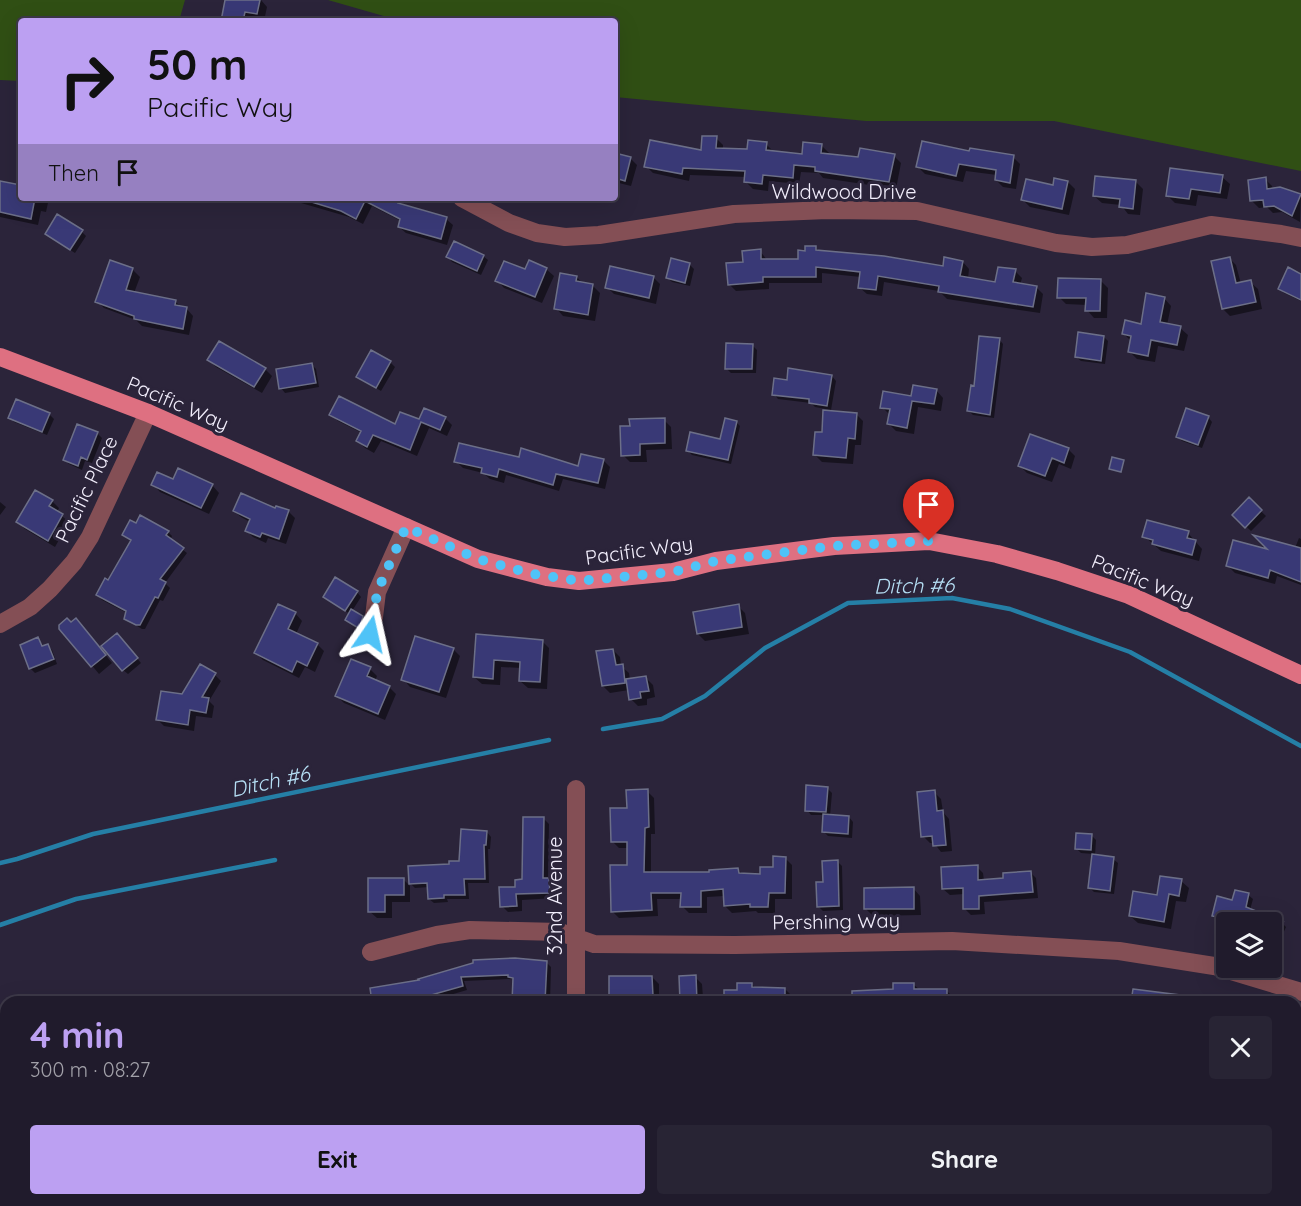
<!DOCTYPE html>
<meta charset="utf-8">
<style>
body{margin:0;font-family:Quicksand,sans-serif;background:#282434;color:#f1f3f6;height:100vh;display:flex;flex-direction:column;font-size:22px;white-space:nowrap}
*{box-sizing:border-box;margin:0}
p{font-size:20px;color:#a2a1a9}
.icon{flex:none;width:33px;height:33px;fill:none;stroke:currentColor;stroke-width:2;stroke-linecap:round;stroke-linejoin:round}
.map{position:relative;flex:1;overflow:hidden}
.sheet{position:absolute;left:0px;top:996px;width:1302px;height:210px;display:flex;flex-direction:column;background:#201b2c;border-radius:18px 18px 0 0;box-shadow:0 6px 24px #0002,0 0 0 2px #3d3948}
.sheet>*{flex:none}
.top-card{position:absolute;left:18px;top:18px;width:600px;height:183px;border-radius:6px;box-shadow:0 6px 24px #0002,0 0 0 2px #3d3948;background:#bca0f2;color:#111;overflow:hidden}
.controls{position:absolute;left:1216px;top:912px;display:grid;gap:12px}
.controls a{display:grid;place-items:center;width:66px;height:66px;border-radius:6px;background:#201b2c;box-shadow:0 6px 24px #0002,0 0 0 2px #3d3948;font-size:30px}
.pin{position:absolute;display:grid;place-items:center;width:51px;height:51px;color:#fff;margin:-62px -26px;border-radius:50% 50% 50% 0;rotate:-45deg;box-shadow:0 0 6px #0007}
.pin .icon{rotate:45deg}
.me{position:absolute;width:66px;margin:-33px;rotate:11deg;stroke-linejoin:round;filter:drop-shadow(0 0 4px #0008)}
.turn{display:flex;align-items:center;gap:21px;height:126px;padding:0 30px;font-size:27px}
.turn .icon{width:78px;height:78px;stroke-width:2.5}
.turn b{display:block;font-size:42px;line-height:51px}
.then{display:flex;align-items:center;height:57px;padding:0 30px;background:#0003;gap:12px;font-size:22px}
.round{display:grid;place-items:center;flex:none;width:63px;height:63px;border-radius:6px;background:#282434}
.overview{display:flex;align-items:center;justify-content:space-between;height:102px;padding:0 30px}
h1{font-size:36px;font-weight:700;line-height:45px;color:#bca0f2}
.action{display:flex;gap:12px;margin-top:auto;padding:12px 30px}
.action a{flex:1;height:69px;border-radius:6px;background:#bca0f2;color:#111;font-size:24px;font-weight:700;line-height:69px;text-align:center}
.action a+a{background:#282434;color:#f1f3f6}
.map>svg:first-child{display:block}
.green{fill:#304f14}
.shadow{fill:#0007}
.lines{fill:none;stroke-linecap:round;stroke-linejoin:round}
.stream{stroke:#257fa6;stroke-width:4.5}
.building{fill:#393976;stroke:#6c6f88;stroke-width:1.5}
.minor{stroke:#844f55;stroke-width:18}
.major{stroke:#de7081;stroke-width:18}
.route{stroke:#4fc3f7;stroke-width:10;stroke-dasharray:0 18}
.labels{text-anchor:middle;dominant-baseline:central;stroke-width:6;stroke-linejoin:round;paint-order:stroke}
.street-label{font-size:20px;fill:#f2eefc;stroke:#2b243a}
.water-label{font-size:21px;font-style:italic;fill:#b5def4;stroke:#2b243a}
</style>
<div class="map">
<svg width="1301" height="1206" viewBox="0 0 1301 1206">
<rect width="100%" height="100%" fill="#2b243a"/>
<path class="green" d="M0,0H185L179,21H21V81L0,80Z
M328,0H1301V171L1054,121H866L615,97V21H401Z"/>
<path class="shadow" d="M227,0H261L267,7L264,21L252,18L251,21H222Z
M716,138L723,145V150L749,151L766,144L773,151L803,155L821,145L829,153L828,155L859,159L894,156L901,163L896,189L823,178L819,173L801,172L799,184L769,181L768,191L753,189L746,182V177L690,175L689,181L653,173L646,166L702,152Z
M615,145L617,147L615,154L630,158L637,165L631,186L615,182Z
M970,153L1013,157L1020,164L1016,189L1003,187L996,180L997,175L966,171L963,182L925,174L917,166Z
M1222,177L1230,184L1227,199L1198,195L1196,206L1175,203L1168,196Z
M1265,179L1272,186L1273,190L1280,189L1301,195L1300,222L1282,212L1273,213L1267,207L1259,208L1252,201Z
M0,182L21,187V198H49L46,212L41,211L38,225L0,217Z
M1068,182L1075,189L1069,215L1030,207L1023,200Z
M1136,182L1143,189L1140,215L1128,214L1121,205L1102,203L1094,196Z
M284,198H395L407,207L446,219L453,225L447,245L406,233L399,227L401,221L372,206L363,224L349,217Z
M82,232L86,236L75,253L51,238Z
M815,247L820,252L944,268L963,262L969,269L968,279L997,284L1015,271L1022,278L1020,285L1036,287L1043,294L1040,313L947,299L939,291L884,282L882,296L867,294L860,288L861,277L822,273V283H769V289L736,291L729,284L744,264L760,251L767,260H799L806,253Z
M483,256L488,260L481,275L452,262L448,257Z
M1229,258L1236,265L1241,284L1250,282L1258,289L1262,309L1230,316L1223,309Z
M111,262L133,270L140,277L134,293L175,301L181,307L186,308L193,316L189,335L142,326L136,320L104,308L97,301Z
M689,264L694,269L690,286L672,282L668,278Z
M546,269L554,276L542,303L504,288L497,280L525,271Z
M1301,275V301L1284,293L1279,289Z
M577,277L583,284L593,286L600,293L595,321L563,316L556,308Z
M653,277L660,284L656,304L614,294L607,287Z
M1101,281L1108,288L1107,318H1094L1087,310V305L1066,304L1059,297Z
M1164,298L1171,306L1167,325L1180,328L1188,335L1184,351L1158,346L1155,362L1137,359L1130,352L1132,342L1124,334L1142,325Z
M1104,337L1108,341L1105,364L1081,361L1076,357Z
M999,339L1003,344L994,418L973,415L968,410L975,387Z
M752,345L757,350L756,373H731L726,368Z
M209,360L265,369L272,376L262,393L216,367Z
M390,362L395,367L381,391L358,377Z
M312,365L316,369L319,387L285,393L281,388Z
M832,376L836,381L831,410L815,407L811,403L778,399L774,394L788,381Z
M936,390L943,398L941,411L918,407L914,434L896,431L889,424L890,415L882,407Z
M49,414L54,419L47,435L14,422L10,417Z
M331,414L396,426L445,418L452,425L447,436L429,428L417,456L381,441L374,453L365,448L358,441L362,433L338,421Z
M856,414L863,421L861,445H855L853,464L822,462L815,455Z
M1208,417L1212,422L1202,448L1182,441L1178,437Z
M664,420L671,427L672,449L646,450L647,462H630L623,455Z
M736,422L740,426L731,464L692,455L688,451L721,441Z
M97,433L102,438L92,463L85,461L82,470L69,464L64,460Z
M1068,449L1075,456L1071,469L1059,464L1052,482L1027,473L1020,466Z
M520,459L579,467L603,460L610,467L605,489L563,479L559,491L506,475L504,483L490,479L483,473L463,468L456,461Z
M174,481L212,485L219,493L209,514L160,492L153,484Z
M1249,500L1266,516L1251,531L1234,515Z
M52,501L59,508L57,512L69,522L55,547L25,529L18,522Z
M0,502L6,507L0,515Z
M277,507L289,512L295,518L286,544L268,538L266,543L253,537L246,530L250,522L241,517L234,511L276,510Z
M168,532L172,536L170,540L187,553L165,583L170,588L163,601L160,600L145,629H142L126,619L127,613L102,600L98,595L132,541L124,535Z
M1188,533L1202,549L1199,561L1161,551L1144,536Z
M1299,538L1301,539V585L1277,576L1275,584L1235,573L1228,566L1272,552L1295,548Z
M357,592L361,597L352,611L366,622L364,632L347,620L350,614L325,597Z
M738,606L745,613L749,634L705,641L698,634Z
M295,613L302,621L296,634L317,644L324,651L315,672L305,667L299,678L263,660L256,653Z
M71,623L83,627L112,663L99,674L61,628Z
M478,636L542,641L549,648L547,689L528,688L520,681L521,668L501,667L500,685L482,684L474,677Z
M38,639L44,647L47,645L52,650L57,664L35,673L30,668Z
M121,639L141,663L128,674L123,670Z
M453,649L460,656L446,698L410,687L403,679Z
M613,650L620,657L621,666L629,673L630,680L646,678L653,685L655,697L647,699V705L638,706L631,699L629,690L610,693L603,686Z
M370,669L377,676L375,681L389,687L396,694L385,720L344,703L337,696Z
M215,675L221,681L209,701L214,706L212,718L196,716L194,731L164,726L158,720L183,695Z
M827,788L832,793L830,816L849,817L853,822L852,838L828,836L823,831L825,815H811L807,810Z
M647,791L654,798L655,834H651V874H711L738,869L743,875H762L775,869L785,858L792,865V899H775V913H758L756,911L732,913L725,906L724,896L707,897V913H689L682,906V899H657L658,916L619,918L612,911L628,866V848H619L612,841L628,809Z
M934,792L941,799L943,812L949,819L952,851L941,852L934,843H930L923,836Z
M543,818L549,824L548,879L555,886V898L522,900V911L508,912L502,906L524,881Z
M487,832L491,837L490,849H488L489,883H468L469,899H447L448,902L434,903L429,899V887L415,888L410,883L460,863Z
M1092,836L1096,840L1095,856L1113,859L1118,863L1114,894L1094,892L1089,887L1093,854L1081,853L1076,848Z
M837,861L842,866L843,910L823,911L818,906L824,884Z
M977,867L983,873L984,881L1005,879L1030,872L1036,878L1038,898L984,902L985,914L971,915L965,909L964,894L950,895L943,889Z
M403,879L410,886V902H392V918H377L369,911V880Z
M1181,881L1189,888L1186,902L1176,901L1171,929L1138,923L1130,916Z
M913,888L920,896L921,915L873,916L866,909Z
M1248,895L1253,899L1250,910L1281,922L1286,927L1278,945L1272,943V922H1229L1218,920L1214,915L1233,902Z
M546,962L551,967L550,1002H514V981L512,979L464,981L467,990L426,1002H373L371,989Z
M652,977L659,984V1002H611Z
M695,977L702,984L703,998L725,997L752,984L756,989H785L792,996H853L894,990L913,984L920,990H946L953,997V1002H682Z
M1134,990L1184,997V994L1201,998L1205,1002H1132Z
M1296,1035L1301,1037V1062L1296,1059Z
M419,1200H455L420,1201Z
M513,1200H535V1206H513Z
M612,1200H654V1204L617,1205Z
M679,1200H714V1205L683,1204Z
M853,1200H889V1206H853Z"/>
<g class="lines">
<path class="stream" d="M603,729L662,719L705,696L765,648L848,603L952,598L1010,609L1130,652L1301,746
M0,863L17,859L93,834L549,740
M0,925L76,899L275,860"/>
</g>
<path class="building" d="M225,0H260L257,14L245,12L243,21H221Z
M702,136H717L716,148L747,149L748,140L767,142L766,150L802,154L803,142L822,144L821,153L858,157L860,148L895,154L889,182L815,171V167L794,165L793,178L763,175L762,184L744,182L745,171L683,168L682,174L644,167L650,140L701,150Z
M922,141L969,151L970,148L1014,155L1010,183L995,180L996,170L959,164L956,176L916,167Z
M615,153L631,157L625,181L615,178Z
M1170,168L1223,175L1220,193L1191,189L1189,199L1166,196Z
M1095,176L1136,180L1133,209L1119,207L1120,199L1093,196Z
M1266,177L1267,189L1280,187L1301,194L1292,216L1274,206L1264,207L1263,200L1250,201L1248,180Z
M1054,178L1068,181L1062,209L1021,200L1026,179L1053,185Z
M0,181L21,185V198H35L31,219L0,212Z
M308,198H400L398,203L447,217L441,239L398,227L400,219L365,201L356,219L341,211L308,201Z
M57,214L83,230L70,250L45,234Z
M454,241L484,255L477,271L446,257Z
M805,246H816V250L884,256L943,266L944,257L963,261L960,276L995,282L998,267L1016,269L1013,282L1037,286L1033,307L938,292L939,286L878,276L876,290L858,288L860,272L816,267V277H763V282L728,285L726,263L743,262L742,251L761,249V259H798V250L805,251Z
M1230,257L1236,283L1251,280L1256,302L1222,309L1211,261Z
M671,258L690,263L685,283L666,278Z
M110,260L133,268L126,290L176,300L175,305L187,307L183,329L134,319V316L95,302Z
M529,260L547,268L535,297L495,281L504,261L525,269Z
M610,266L654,276L649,298L605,288Z
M1288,267L1301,274V300L1278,289Z
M560,273L577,276L576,281L593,284L588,315L554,309Z
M1058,278L1101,279L1100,311H1085L1086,298H1057Z
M1146,293L1165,297L1160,322L1181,326L1177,345L1151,340L1148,356L1128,352L1131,336L1122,334L1125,320L1141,324Z
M1078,332L1104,336L1101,361L1075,357Z
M979,336L1000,338L990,415L967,411L971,385L974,386Z
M219,341L266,368L254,387L207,360Z
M726,343L753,344L752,369H725Z
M371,350L391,361L376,388L356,377Z
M312,363L316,383L279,389L276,369Z
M788,368L832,375L827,406L809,403V399L772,395L774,378L787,380Z
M913,385L937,389L934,404L912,401L907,428L887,424L890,409L880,408L883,391L911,396Z
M339,396L395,424L400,412L419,419L424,408L446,417L440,430L421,422L410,450L373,435L367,447L356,441L361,431L329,415Z
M16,399L50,413L42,432L8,418Z
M1186,408L1209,416L1198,445L1176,437Z
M823,410L857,413L855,439L848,438L846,458L813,455L815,432H822Z
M665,418V443L640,444V455L621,456L620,426H630L629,419Z
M725,418L737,421L728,460L686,451L690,432L720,439Z
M77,424L98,432L87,460L81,457L78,466L63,460Z
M1030,434L1069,448L1064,463L1052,458L1045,476L1018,466Z
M459,443L519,457L521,448L578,466L581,454L604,459L598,483L556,474L553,485L499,469L497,477L481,473L482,468L454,462Z
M1112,457L1124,460L1121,472L1109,469Z
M178,468L213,484L201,508L151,485L157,472L173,479Z
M35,490L53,500L49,506L63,514L48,541L16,522Z
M241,493L275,508L276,506L289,510L279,539L262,533L260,537L245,531L250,519L233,511Z
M1249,497L1262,510L1245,528L1232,515Z
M140,515L169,531L166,535L184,548L160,579L166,582L158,598L155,597L140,625H136L124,619L126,611L96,595L105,578L108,580L131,540L122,535L130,520L136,523Z
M1147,520L1189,531L1187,538L1196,540L1192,555L1152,544L1153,540L1142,537Z
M1253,535L1301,548V582L1270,570L1268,578L1226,566L1233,540L1267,549Z
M335,577L358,591L345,611L323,597Z
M278,604L296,612L288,629L318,643L307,666L297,661L292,672L254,653Z
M739,604L742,627L697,634L693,612Z
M351,609L363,616L360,629L345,620Z
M67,618L71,622L76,618L106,655L91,667L59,629V625Z
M117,633L138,658L122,671L101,646Z
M476,634L543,640L540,682L519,681L520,662L508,661L494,660L493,679L473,677Z
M415,636L454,648L439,692L401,680Z
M38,637L42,646L48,644L54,659L29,669L20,645Z
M613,649L616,665L623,664L625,683L602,686L596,651Z
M351,659L371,667L367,676L390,686L378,714L335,696Z
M200,664L216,673L202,697L209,698L206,713L190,710L188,725L156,720L161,691L182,694Z
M646,676L649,691L640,692L641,698L629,700L626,679Z
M806,785L828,787L826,812L805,811Z
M648,789L649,827L645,828L644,872H709V870L738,868L739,873L760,874V867H773V856L786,857L785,893H769L768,907H750V904L724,906L723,889L701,891V907H680L681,893H651L652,910L611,912L610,865H627V842H611L610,808H627L626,790Z
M935,790L937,811L943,810L946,845L933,846L932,836L921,837L917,792Z
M823,814L849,816L848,834L822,832Z
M523,817H544L543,878H549L550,893L516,894L517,906L500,907L499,887H515V880L522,879Z
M461,829L487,831L486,845H484L485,879H464L465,895H444V898L428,899L427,883L409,884L408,866L449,864V861H459Z
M1076,833L1092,834L1091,850L1075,849Z
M1092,854L1114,857L1110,891L1088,888Z
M838,860L839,906L817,907L816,882H823L822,861Z
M978,865V880L1003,878V873L1031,871L1033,892L979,896V909H963V888L942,889L941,867Z
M1160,876L1182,879L1179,896L1169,894L1164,922L1129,916L1133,891L1157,895Z
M368,878H404V895H385V912H368Z
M914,887V909H864V888Z
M1235,890L1249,893L1246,907L1284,922H1240L1212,916L1217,896L1232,900Z
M515,958L547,961L545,1002H512L513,978L508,977V975L461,977L463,986L410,1001L372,1002L370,988L419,980L418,979L473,963V960Z
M696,975L697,1002H680L679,976Z
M609,976H652L653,996H627V1002H609Z
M737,983H752V987L785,988V1002H724V990H737Z
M893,983H914V989H947V1002H852V991L893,989Z
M1133,989L1180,995L1179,1002H1131Z"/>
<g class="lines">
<path class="minor" d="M462,198L509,223L537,233L565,237L599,235L734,214L827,210L917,211L1056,243L1092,247L1127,245L1211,225L1281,234L1301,238
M0,624L30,607L50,589L74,562L90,537L148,413
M370,634L374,617L377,592L406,527
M576,789V1002
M371,952L437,935L470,930L560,932L594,944L735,945L952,941L1119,951L1214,966L1301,992
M574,1206V1200
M783,1206V1205"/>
<path class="major" d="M0,357L148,413L478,559L547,577L579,581L673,572L716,561L834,546L929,541L997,554L1057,571L1129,595L1301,675"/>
</g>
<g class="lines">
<path class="route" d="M370,634L374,617L377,592L406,527L478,559L533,574L579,581L673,572L716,561L834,546L929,541"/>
</g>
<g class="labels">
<g class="street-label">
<text x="844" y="191">Wildwood Drive</text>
<text transform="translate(178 403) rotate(23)">Pacific Way</text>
<text transform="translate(86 489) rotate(-64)">Pacific Place</text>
<text transform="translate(639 550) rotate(-8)">Pacific Way</text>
<text transform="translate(1143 580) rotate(22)">Pacific Way</text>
<text transform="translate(554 896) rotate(-90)">32nd Avenue</text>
<text transform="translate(836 921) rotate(-1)">Pershing Way</text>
</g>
<g class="water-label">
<text transform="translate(914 585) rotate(-1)">Ditch #6</text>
<text transform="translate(270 781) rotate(-12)">Ditch #6</text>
</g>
</g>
</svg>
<div class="controls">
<a><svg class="icon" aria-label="layers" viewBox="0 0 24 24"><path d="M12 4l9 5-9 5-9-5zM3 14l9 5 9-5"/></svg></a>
</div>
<div class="pin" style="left:929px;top:541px;background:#d93025"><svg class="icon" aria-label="arrive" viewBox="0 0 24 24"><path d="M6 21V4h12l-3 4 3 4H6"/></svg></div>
<svg class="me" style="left:370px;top:634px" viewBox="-20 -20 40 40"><path d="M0-17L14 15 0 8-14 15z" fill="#4fc3f7" stroke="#fff" stroke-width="4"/></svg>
<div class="top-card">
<div class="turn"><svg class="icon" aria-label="right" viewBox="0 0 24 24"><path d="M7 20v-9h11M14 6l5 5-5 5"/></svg><div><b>50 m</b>Pacific Way</div></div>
<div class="then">Then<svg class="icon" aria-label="arrive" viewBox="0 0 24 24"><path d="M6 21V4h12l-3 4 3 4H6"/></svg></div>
</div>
<section class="sheet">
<div class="overview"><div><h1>4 min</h1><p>300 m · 08:27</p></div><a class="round"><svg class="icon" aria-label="close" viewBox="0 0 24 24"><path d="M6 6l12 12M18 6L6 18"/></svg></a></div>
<div class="action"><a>Exit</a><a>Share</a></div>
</section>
</div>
